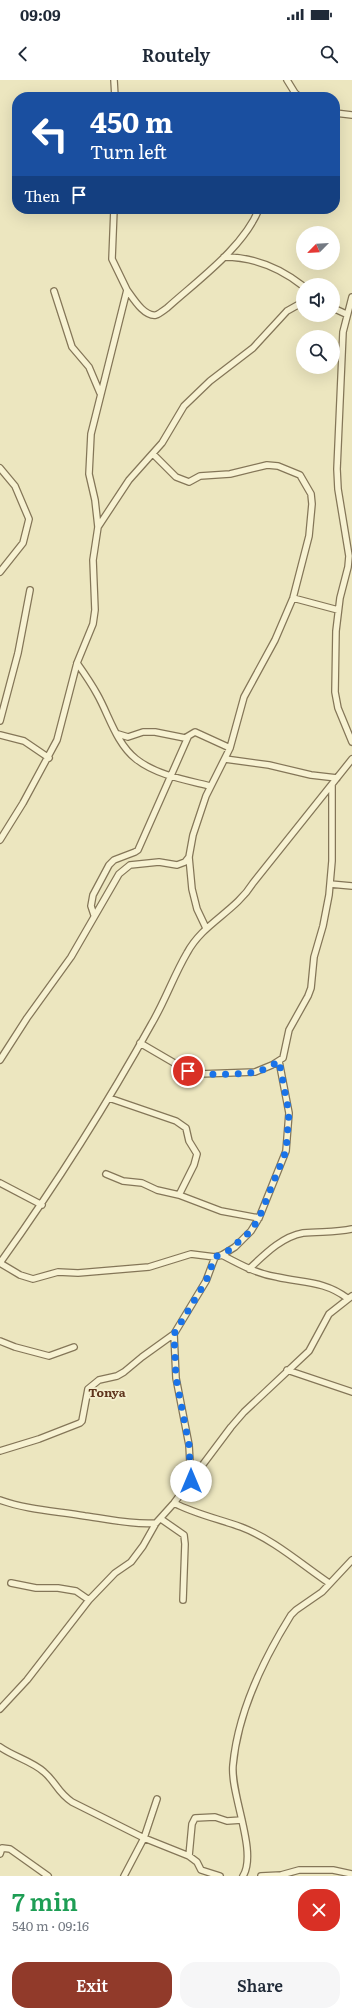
<!DOCTYPE html>
<meta charset="utf-8">
<style>
body{margin:0;font-family:Literata,serif;background:#f6f6f7;color:#1f2937;height:100vh;display:flex;flex-direction:column;font-size:15px;white-space:nowrap}
*{box-sizing:border-box;margin:0}
p{font-size:13px;color:#747a83}
.icon{flex:none;width:22px;height:22px;fill:none;stroke:currentColor;stroke-width:2;stroke-linecap:round;stroke-linejoin:round}
.map{position:relative;height:1796px;overflow:hidden}
.details{display:flex;flex-direction:column;background:#fff;flex:1}
.details>*{flex:none}
.top-card{position:absolute;left:12px;top:12px;width:328px;height:122px;border-radius:16px;box-shadow:0 4px 16px #0002;background:#1a4fa0;color:#fff;overflow:hidden}
.needle{width:26px;rotate:246deg}
.controls{position:absolute;left:296px;top:146px;display:grid;gap:8px}
.controls a{display:grid;place-items:center;width:44px;height:44px;border-radius:50%;background:#fff;box-shadow:0 4px 16px #0002;font-size:20px}
.pin{position:absolute;display:grid;place-items:center;width:34px;height:34px;color:#fff;margin:-17px;border:2px solid #fff;border-radius:50%;box-shadow:0 1px 4px #0007}
.me{position:absolute;width:44px;margin:-22px;rotate:0deg;stroke-linejoin:round;filter:drop-shadow(0 0 3px #0008)}
.turn{display:flex;align-items:center;gap:14px;height:84px;padding:0 12px;font-size:18px}
.turn .icon{width:52px;height:52px;stroke-width:2.5}
.turn b{display:block;font-size:28px;line-height:34px}
.then{display:flex;align-items:center;height:38px;padding:0 12px;background:#0003;gap:8px;font-size:15px}
.round{display:grid;place-items:center;flex:none;width:42px;height:42px;border-radius:16px;background:#f6f6f7}
.overview{display:flex;align-items:center;justify-content:space-between;height:68px;padding:0 12px}
h1{font-size:24px;font-weight:600;line-height:30px;color:#1e9e55}
.cta{display:flex;gap:8px;margin-top:auto;padding:8px 12px}
.cta a{flex:1;height:46px;border-radius:16px;background:#913a2a;color:#fff;font-size:16px;font-weight:600;line-height:46px;text-align:center}
.cta a+a{background:#f6f6f7;color:#1f2937}
.status{display:flex;justify-content:space-between;align-items:center;height:28px;padding:0 20px;background:#fff;direction:ltr}
.status svg{height:11px;fill:currentColor}
header{display:flex;justify-content:space-between;align-items:center;height:52px;padding:0 12px;background:#fff;font-size:18px;font-weight:600}
.map>svg:first-child{display:block}
.lines{fill:none;stroke-linecap:round;stroke-linejoin:round}
.street-casing{stroke:#847658;stroke-width:8}
.street{stroke:#f7f2d2;stroke-width:5.5}
.route{stroke:#1a73e8;stroke-width:7;stroke-dasharray:0 12.6}
.labels{text-anchor:middle;dominant-baseline:central;stroke-width:3.5;stroke-linejoin:round;paint-order:stroke}
.quarter-label{font-size:12px;font-weight:bold;fill:#5f351d;stroke:#f4efce}
</style>
<div class="status"><b>09:09</b><svg viewBox="0 0 49 12"><path d="M0 12V9h3v3zM5 12V6h3v6zM10 12V3h3v9zM15 12V0h3v12zM26 1h20v11H26zM47 4h2v5h-2z"/></svg></div>
<header><svg class="icon" aria-label="back" viewBox="0 0 24 24"><path d="M15 5l-7 7 7 7"/></svg>Routely<svg class="icon" aria-label="search" viewBox="0 0 24 24"><circle cx="10" cy="10" r="6"/><path d="M15 15l6 6"/></svg></header>
<div class="map">
<svg width="352" height="1796" viewBox="0 0 352 1796">
<rect width="100%" height="100%" fill="#ece6bf"/>
<g class="lines">
<g class="street-casing">
<path id="street" d="M114,0L115,17
M287,0L295,13L300,17
M335,33L352,35
M224,177C254,177 279,187 303,206
M127,210C133,218 144,237 156,235C159,234 164,230 167,228C198,200 243,168 259,129
M54,211L72,267L89,287L100,313
M352,217L343,252L337,389L338,409L349,476L348,487L340,518L336,551L335,612L338,628L352,662
M333,228L346,234
M153,374L176,397L189,402L200,396L230,394L267,385L278,386L300,395L311,414L312,424L309,456L293,518L275,560L244,617L230,668L206,716L193,755L189,777L192,809L197,829L206,848
M0,388L15,406L29,439L23,463L0,492
M98,447L129,400L162,363L184,326L210,301L253,268L287,231L303,222
M293,518L338,530
M77,583C84,593 91,603 97,614C109,635 116,663 136,679C156,695 186,700 210,706
M0,641L18,573L30,510
M118,654L128,657L143,652H155L185,658L195,652L230,668
M0,655L24,661L49,678
M225,679L269,685L311,695L337,698
M0,760L23,723L57,660L77,583L93,544L95,530L93,480L98,447L95,420L89,394L91,354L127,210L112,179L114,129
M330,804L352,806
M94,835L91,826L93,815L109,785L114,780L135,772L138,770L188,657
M140,963L188,991L199,994L255,992L272,985L283,978L289,950L308,916L311,908L314,877L323,846L329,815L332,781V705
M0,980L27,938L71,877L119,794L130,785L159,782L177,785L185,782L189,777
M109,1018L176,1041L186,1048L189,1061L197,1074L194,1085L179,1115
M106,1094L123,1101L142,1103L157,1110L179,1115L221,1131L259,1138
M0,1103L42,1125
M222,1175C239,1184 257,1194 277,1197C303,1203 325,1201 347,1218
M0,1183C55,1106 106,1026 152,943C165,921 174,895 187,873C203,843 235,832 253,803L352,679
M0,1183L20,1195L33,1199L58,1192L78,1193L149,1187L191,1174L215,1177L222,1175L235,1167L251,1151L259,1138L286,1071L289,1033L279,981
M249,1189C264,1175 281,1157 303,1153C319,1151 336,1153 352,1149
M174,1254L176,1298L189,1365L191,1401
M0,1261L15,1267L49,1276L74,1267
M287,1290L352,1312
M0,1371L39,1359L80,1343L82,1341L88,1309L99,1300L117,1296L124,1292L142,1277L174,1254L206,1201L215,1177
M0,1420C28,1430 56,1431 85,1436C109,1439 133,1445 156,1443
M174,1423C195,1434 219,1439 241,1447C273,1459 301,1484 329,1503
M161,1439L184,1455L185,1464L183,1520
M11,1503L36,1508H58L76,1511L89,1520
M0,1629L27,1600L89,1520L115,1493L131,1482L143,1466L156,1443L174,1423L231,1347L244,1332L309,1271L329,1234L352,1216
M0,1667C14,1677 32,1681 44,1692C56,1702 57,1712 72,1722L144,1758L189,1776L197,1782L201,1790L220,1796
M0,1774L2,1768L10,1769L48,1796
M189,1776L192,1744L195,1738L215,1737L227,1741L242,1740
M124,1796L144,1758L157,1719
M243,1796C258,1772 230,1714 233,1685C238,1631 263,1580 291,1535L296,1530L322,1512L352,1480
M261,1796L281,1795L299,1790H333L352,1794"/>
</g>
<use href="#street" class="street"/>
</g>
<g class="lines">
<path class="route" d="M188,991C201,996 246,995 259,991C266,989 273,985 279,981L289,1033L286,1071L259,1138L251,1151L228,1171L215,1177L206,1201L174,1254L176,1298L189,1365L191,1401"/>
</g>
<g class="labels">
<g class="quarter-label">
<text x="107" y="1312">Tonya</text>
</g>
</g>
</svg>
<div class="controls">
<a><svg class="needle" viewBox="-14 -14 28 28"><path d="M0-13l5 13h-10z" fill="#e53935"/><path d="M0 13l5-13h-10z" fill="#747a83"/></svg></a>
<a><svg class="icon" aria-label="sound" viewBox="0 0 24 24"><path d="M4 9h4l5-4v14l-5-4H4zM17 9q2 3 0 6"/></svg></a>
<a><svg class="icon" aria-label="search" viewBox="0 0 24 24"><circle cx="10" cy="10" r="6"/><path d="M15 15l6 6"/></svg></a>
</div>
<div class="pin" style="left:188px;top:991px;background:#d93025"><svg class="icon" aria-label="arrive" viewBox="0 0 24 24"><path d="M6 21V4h12l-3 4 3 4H6"/></svg></div>
<svg class="me" style="left:191px;top:1401px" viewBox="-20 -20 40 40"><circle r="19" fill="#fff"/><path d="M0-13L10 11 0 6-10 11z" fill="#1a73e8"/></svg>
<div class="top-card">
<div class="turn"><svg class="icon" aria-label="left" viewBox="0 0 24 24"><path d="M17 20v-9H6M10 6l-5 5 5 5"/></svg><div><b>450 m</b>Turn left</div></div>
<div class="then">Then<svg class="icon" aria-label="arrive" viewBox="0 0 24 24"><path d="M6 21V4h12l-3 4 3 4H6"/></svg></div>
</div>
</div>
<section class="details">
<div class="overview"><div><h1>7 min</h1><p>540 m · 09:16</p></div><a class="round" style="background:#d93025;color:#fff"><svg class="icon" aria-label="close" viewBox="0 0 24 24"><path d="M6 6l12 12M18 6L6 18"/></svg></a></div>
<div class="cta"><a>Exit</a><a>Share</a></div>
</section>
